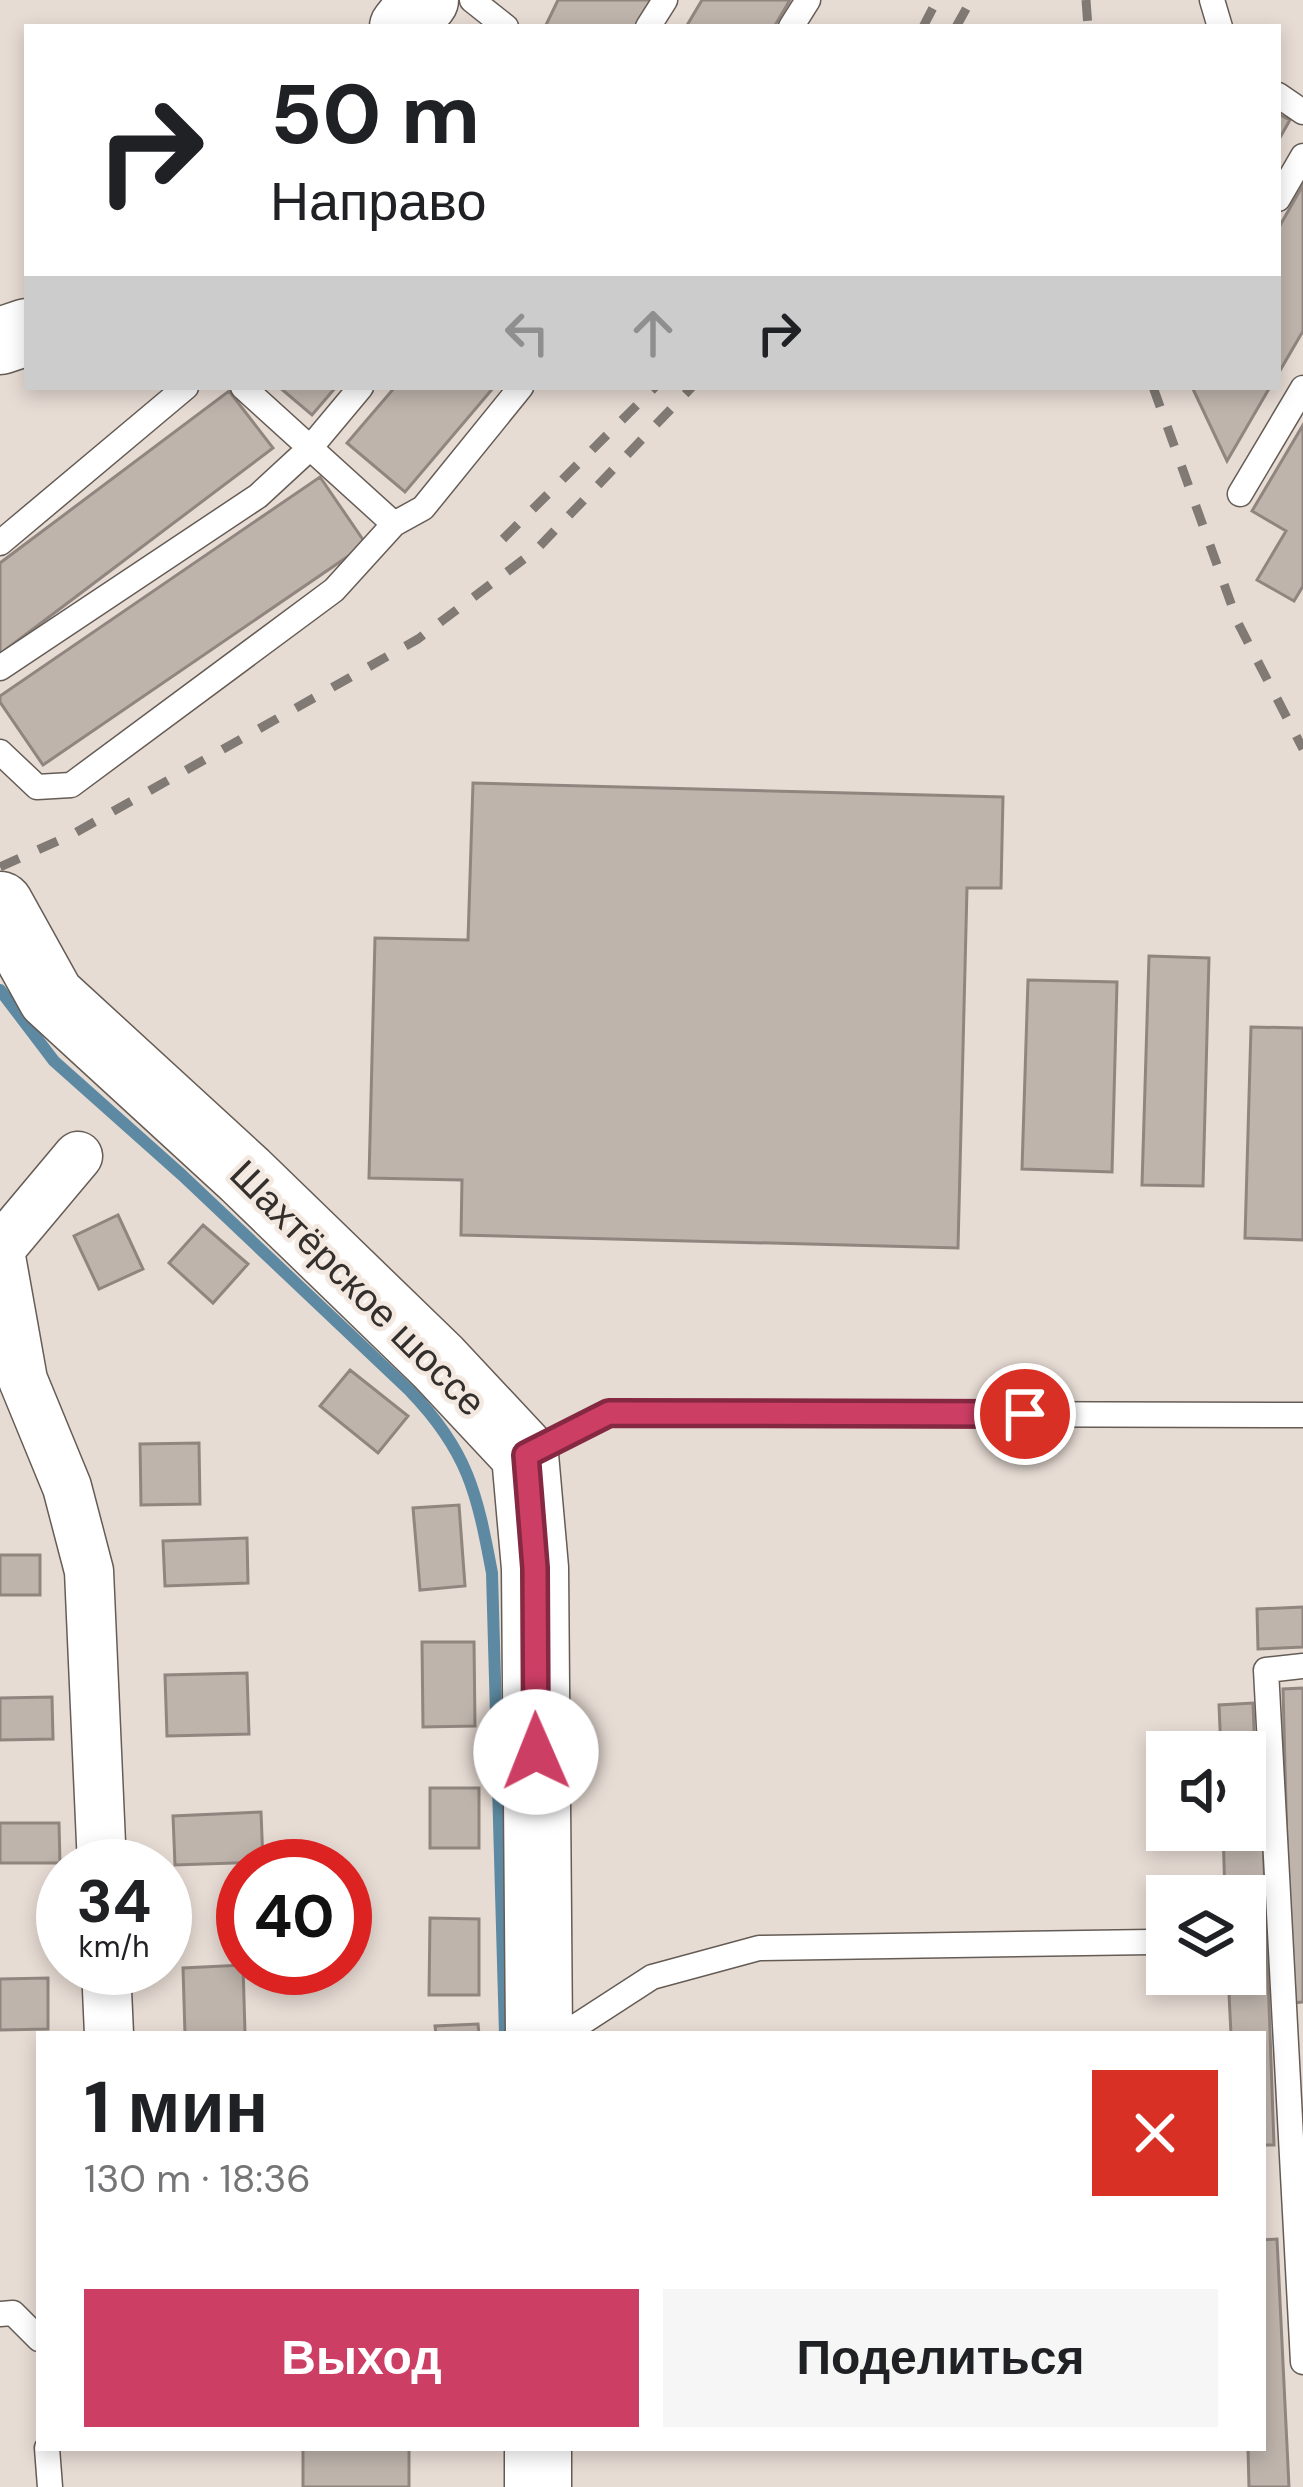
<!DOCTYPE html>
<html lang="ru">
<meta charset="utf-8">
<style>
body{margin:0;font-family:"DM Sans",sans-serif;background:#f6f6f6;color:#202124;height:100vh;display:flex;flex-direction:column;font-size:45px;white-space:nowrap}
*{box-sizing:border-box;margin:0}
p{font-size:39px;color:#757577}
.icon{flex:none;width:66px;height:66px;fill:none;stroke:currentColor;stroke-width:2;stroke-linecap:round;stroke-linejoin:round}
.map{position:relative;flex:1;overflow:hidden}
.sheet{position:absolute;left:36px;top:2031px;width:1230px;height:420px;display:flex;flex-direction:column;background:#fff;border-radius:0px;box-shadow:0 6px 18px #0003}
.sheet>*{flex:none}
.banner{position:absolute;left:24px;top:24px;width:1257px;height:366px;border-radius:0px;box-shadow:0 6px 18px #0003;background:#fff;color:#202124;overflow:hidden}
.controls{position:absolute;left:1146px;top:1731px;display:grid;gap:24px}
.controls a{display:grid;place-items:center;width:120px;height:120px;border-radius:0px;background:#fff;box-shadow:0 6px 18px #0003;font-size:60px}
.speed{position:absolute;left:36px;top:1839px;display:flex;gap:24px;font-size:60px;font-weight:700;text-align:center}
.speed>*{display:grid;place-content:center;width:156px;height:156px;border-radius:50%;background:#fff;box-shadow:0 6px 18px #0003;line-height:1}
.speed small{font-size:30px;font-weight:400}
.speed .limit{border:18px solid #d22;background:#fff;color:#111}
.pin{position:absolute;display:grid;place-items:center;width:102px;height:102px;color:#fff;margin:-51px;border:6px solid #fff;border-radius:50%;box-shadow:0 3px 12px #0007}
.me{position:absolute;width:132px;margin:-66px;rotate:359deg;stroke-linejoin:round;filter:drop-shadow(0 0 9px #0008)}
.turn{display:flex;align-items:center;gap:42px;height:252px;padding:0 48px;font-size:54px}
.turn .icon{width:156px;height:156px;stroke-width:2.5}
.turn b{display:block;font-size:84px;line-height:102px}
.lanes{display:flex;align-items:center;height:114px;padding:0 48px;background:#0003;justify-content:center;gap:60px;direction:ltr}
.lanes .off{opacity:.35}
.round{display:grid;place-items:center;flex:none;width:126px;height:126px;border-radius:0px;background:#f6f6f6}
.overview{display:flex;align-items:center;justify-content:space-between;height:204px;padding:0 48px}
h1{font-size:72px;font-weight:700;line-height:90px}
.button{display:flex;gap:24px;margin-top:auto;padding:24px 48px}
.button a{flex:1;height:138px;border-radius:0px;background:#cd3e65;color:#fff;font-size:48px;font-weight:700;line-height:138px;text-align:center}
.button a+a{background:#f6f6f6;color:#202124}
.map>svg:first-child{display:block}
.lines{fill:none;stroke-linecap:round;stroke-linejoin:round}
.stream{stroke:#5d8aa2;stroke-width:12}
.building{fill:#beb4ac;stroke:#90867f;stroke-width:3}
.lane-casing{stroke:#655c55;stroke-width:27}
.street-casing{stroke:#655c55;stroke-width:51}
.secondary-casing{stroke:#655c55;stroke-width:69}
.lane{stroke:#fff;stroke-width:24}
.street{stroke:#fff;stroke-width:48}
.secondary{stroke:#fff;stroke-width:66}
.rail{stroke:#817a74;stroke-width:9;stroke-dasharray:21 21;stroke-linecap:butt}
.route-casing{stroke:#852842;stroke-width:30}
.route{stroke:#cd3e65;stroke-width:21}
.labels{text-anchor:middle;dominant-baseline:central;stroke-width:9;stroke-linejoin:round;paint-order:stroke}
.street-label{font-size:39px;fill:#332f2c;stroke:#f4e9e1}
</style>
<div class="map">
<svg width="1303" height="2487" viewBox="0 0 1303 2487">
<rect width="100%" height="100%" fill="#e7dcd4"/>
<g class="lines">
<path class="stream" d="M0,990L54,1061L182,1175L410,1391C468,1451 477,1493 492,1573L505,2034"/>
</g>
<path class="building" d="M558,0H651L636,27H545Z
M702,0H790L774,27H686Z
M1278,114L1290,120L1278,141Z
M1303,185V331L1278,374V229Z
M279,387H336L312,415Z
M395,387H494L405,492L347,443Z
M1192,387H1270L1227,461Z
M229,391L273,448L0,654V563Z
M1303,425V586L1294,601L1257,580L1286,531L1252,511Z
M320,477L366,544L43,765L0,702V696Z
M473,783L1003,797L1001,888H967L958,1248L461,1235L462,1180L369,1178L375,938L468,940Z
M1149,956L1209,958L1203,1186L1142,1185Z
M1028,980L1117,982L1112,1172L1022,1169Z
M1251,1027L1303,1028V1240L1245,1238Z
M118,1215L143,1269L99,1289L74,1236Z
M203,1225L248,1264L213,1303L169,1263Z
M350,1370L408,1416L378,1453L320,1406Z
M199,1443L200,1504L141,1505L140,1444Z
M459,1505L465,1586L420,1590L413,1508Z
M247,1538L248,1583L165,1586L163,1541Z
M0,1555H40V1595H0Z
M1303,1607V1647L1258,1649L1257,1609Z
M422,1642H474L475,1726L423,1727Z
M247,1673L249,1734L167,1736L165,1675Z
M1303,1688V2002L1291,2003L1283,1689Z
M52,1697L53,1739L0,1740V1698Z
M1253,1703L1256,1780L1245,1781V1752H1221L1219,1705Z
M430,1788H479V1848H430Z
M1262,1809L1274,2145H1263V2034H1231L1228,1974H1245V1896H1225L1223,1830H1245V1810Z
M261,1812L263,1862L175,1865L173,1816Z
M0,1823H59L60,1863H0Z
M430,1918L479,1919V1995H429Z
M243,1965L245,2033L185,2034L183,1968Z
M48,1978V2029L0,2030V1979Z
M478,2024L479,2034H436L435,2026Z
M1277,2239L1289,2487H1249L1248,2448H1263V2240Z
M303,2448H409V2487H303Z"/>
<g class="lines">
<g class="lane-casing">
<path id="lane" d="M472,0L506,27
M1212,0L1220,27
M648,27L665,0
M791,27L808,0
M1278,95L1303,112
M1278,199L1303,156
M243,387L394,524L423,508L521,387
M1240,494L1303,388
M0,543L186,387
M0,668L258,496L310,448L361,387
M0,752L37,787L71,785L334,590L394,524
M528,1454L609,1413L1303,1415
M1303,1666L1266,1670L1303,2362
M564,2034L652,1977L759,1948L1151,1942
M0,2314L13,2313L39,2339
M47,2448L50,2487"/>
</g>
<g class="street-casing">
<path id="street" d="M0,1249L78,1156
M0,1251L23,1380L67,1487L89,1571L102,1866
M106,1968L109,2034"/>
</g>
<g class="secondary-casing">
<path id="secondary" d="M403,27L425,0
M0,341L27,332
M0,905L51,997L245,1175L438,1362L525,1455L535,1568L539,2034
M538,2487V2448"/>
</g>
<use href="#lane" class="lane"/>
<use href="#street" class="street"/>
<use href="#secondary" class="secondary"/>
<path class="rail" d="M1086,0L1088,27
M923,27L937,0
M956,27L971,0
M1153,387L1238,623L1303,749
M503,539L655,387
M0,867L73,834L418,639L536,550L692,387"/>
</g>
<g class="lines">
<g class="route-casing">
<path id="route" d="M536,1752L535,1568L526,1455L609,1413L1025,1414"/>
</g>
<use href="#route" class="route"/>
</g>
<g class="labels">
<g class="street-label">
<text transform="translate(358 1288) rotate(45)">Шахтёрское шоссе</text>
</g>
</g>
</svg>
<div class="controls">
<a><svg class="icon" aria-label="sound" viewBox="0 0 24 24"><path d="M4 9h4l5-4v14l-5-4H4zM17 9q2 3 0 6"/></svg></a>
<a><svg class="icon" aria-label="layers" viewBox="0 0 24 24"><path d="M12 4l9 5-9 5-9-5zM3 14l9 5 9-5"/></svg></a>
</div>
<div class="speed"><div>34<small>km/h</small></div><div class="limit">40</div></div>
<div class="pin" style="left:1025px;top:1414px;background:#d93025"><svg class="icon" aria-label="arrive" viewBox="0 0 24 24"><path d="M6 21V4h12l-3 4 3 4H6"/></svg></div>
<svg class="me" style="left:536px;top:1752px" viewBox="-20 -20 40 40"><circle r="19" fill="#fff"/><path d="M0-13L10 11 0 6-10 11z" fill="#cd3e65"/></svg>
<div class="banner">
<div class="turn"><svg class="icon" aria-label="right" viewBox="0 0 24 24"><path d="M7 20v-9h11M14 6l5 5-5 5"/></svg><div><b>50 m</b>Направо</div></div>
<div class="lanes"><svg class="icon off" aria-label="left" viewBox="0 0 24 24"><path d="M17 20v-9H6M10 6l-5 5 5 5"/></svg><svg class="icon off" aria-label="ahead" viewBox="0 0 24 24"><path d="M12 20V5M6 11l6-6 6 6"/></svg><svg class="icon" aria-label="right" viewBox="0 0 24 24"><path d="M7 20v-9h11M14 6l5 5-5 5"/></svg></div>
</div>
<section class="sheet">
<div class="overview"><div><h1>1 мин</h1><p>130 m · 18:36</p></div><a class="round" style="background:#d93025;color:#fff"><svg class="icon" aria-label="close" viewBox="0 0 24 24"><path d="M6 6l12 12M18 6L6 18"/></svg></a></div>
<div class="button"><a>Выход</a><a>Поделиться</a></div>
</section>
</div>
